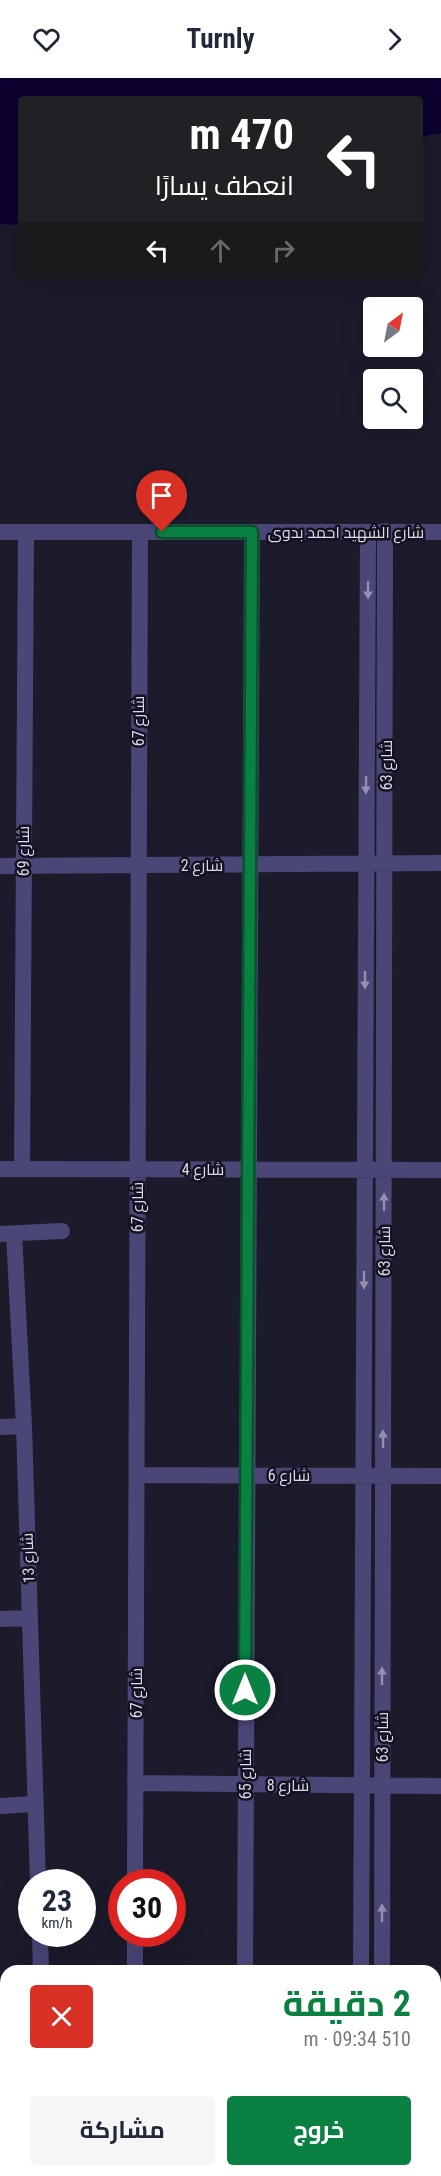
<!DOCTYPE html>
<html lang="ar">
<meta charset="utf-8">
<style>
body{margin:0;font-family:"Roboto Condensed",Cairo,sans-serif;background:#f6f6f7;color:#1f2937;direction:rtl;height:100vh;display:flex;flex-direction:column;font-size:22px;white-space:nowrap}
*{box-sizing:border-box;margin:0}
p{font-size:20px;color:#747a83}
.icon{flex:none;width:33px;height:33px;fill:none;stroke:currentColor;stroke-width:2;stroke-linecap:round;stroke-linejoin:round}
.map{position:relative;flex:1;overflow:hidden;direction:ltr}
.panel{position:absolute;left:0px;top:1887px;width:441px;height:212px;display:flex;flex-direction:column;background:#fff;border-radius:18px 18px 0 0;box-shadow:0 6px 24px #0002;direction:rtl}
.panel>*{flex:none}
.hud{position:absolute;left:18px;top:18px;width:405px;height:183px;border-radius:6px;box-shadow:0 6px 24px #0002;direction:rtl;background:#202124;color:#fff;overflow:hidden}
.needle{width:39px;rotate:32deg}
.buttons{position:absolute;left:363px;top:219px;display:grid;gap:12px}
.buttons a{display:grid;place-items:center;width:60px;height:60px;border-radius:6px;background:#fff;box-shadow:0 6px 24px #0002;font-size:30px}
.speed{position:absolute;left:18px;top:1791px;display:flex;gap:12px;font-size:30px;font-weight:700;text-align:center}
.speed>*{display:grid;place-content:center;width:78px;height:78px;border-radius:50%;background:#fff;box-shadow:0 6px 24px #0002;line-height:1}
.speed small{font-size:15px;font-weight:400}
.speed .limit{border:9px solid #d22;background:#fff;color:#111}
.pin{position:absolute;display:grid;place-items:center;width:51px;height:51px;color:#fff;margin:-62px -26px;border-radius:50% 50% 50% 0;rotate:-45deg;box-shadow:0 0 6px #0007}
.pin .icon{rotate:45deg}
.me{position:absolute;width:66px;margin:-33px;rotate:0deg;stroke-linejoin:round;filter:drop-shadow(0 0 4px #0008)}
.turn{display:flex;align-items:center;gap:21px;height:126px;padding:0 30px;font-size:27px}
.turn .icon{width:78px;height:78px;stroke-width:2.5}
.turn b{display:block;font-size:42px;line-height:51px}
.lanes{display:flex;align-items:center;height:57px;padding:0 30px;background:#0003;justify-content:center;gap:30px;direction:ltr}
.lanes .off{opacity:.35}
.round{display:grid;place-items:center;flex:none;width:63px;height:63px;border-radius:6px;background:#f6f6f7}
.summary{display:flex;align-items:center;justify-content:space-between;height:102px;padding:0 30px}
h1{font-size:36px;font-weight:700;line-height:45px;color:#0b8043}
.cta{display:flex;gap:12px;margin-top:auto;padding:12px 30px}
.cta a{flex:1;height:69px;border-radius:6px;background:#0b8043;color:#fff;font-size:24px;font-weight:700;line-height:69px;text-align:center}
.cta a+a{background:#f6f6f7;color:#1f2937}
header{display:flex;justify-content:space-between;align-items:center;height:78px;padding:0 30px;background:#fff;font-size:27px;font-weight:700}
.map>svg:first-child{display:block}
.water{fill:#0d0030}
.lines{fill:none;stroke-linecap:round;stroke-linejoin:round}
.street{stroke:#4a4676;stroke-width:16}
.oneway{fill:#9290ae}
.route-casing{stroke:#07532c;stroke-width:15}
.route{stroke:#0b8043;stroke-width:10}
.labels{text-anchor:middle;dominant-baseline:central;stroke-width:5;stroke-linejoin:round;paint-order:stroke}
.street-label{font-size:16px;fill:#dbdbe7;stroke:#131222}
</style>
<header><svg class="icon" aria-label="forward" viewBox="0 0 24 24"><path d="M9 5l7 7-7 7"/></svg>Turnly<svg class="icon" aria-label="heart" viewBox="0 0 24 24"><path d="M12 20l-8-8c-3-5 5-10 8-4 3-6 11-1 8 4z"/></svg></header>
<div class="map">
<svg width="441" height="2098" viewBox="0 0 441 2098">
<rect width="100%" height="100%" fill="#1c1b2c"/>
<path class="water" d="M0,0H441V55L420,59V21H21V147L0,146Z"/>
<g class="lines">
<path class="street" d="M0,454H441
M0,788L441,785
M0,1091L441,1092
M22,1091L26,454
M0,1156L62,1153
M14,1156L24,1348L38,1804
M0,1349L24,1348
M137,1397L441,1398
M0,1541L30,1540
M135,1705L441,1708
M0,1728L35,1726
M135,1804L140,454
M40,1856L41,1893
M135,1893V1856
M245,1893L252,454
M361,1893L368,454
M382,1893L385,453
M0,1951L6,1950
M435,2022H441
M47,2092V2098
M245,2092V2098
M381,2092V2098
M173,2098V2092
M360,2098V2092"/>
</g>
<defs><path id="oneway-solid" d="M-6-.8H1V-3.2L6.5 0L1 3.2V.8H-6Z" transform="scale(1.5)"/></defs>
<g class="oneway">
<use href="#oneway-solid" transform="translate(368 512) rotate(90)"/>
<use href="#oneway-solid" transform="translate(366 707) rotate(91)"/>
<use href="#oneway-solid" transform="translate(365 902) rotate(90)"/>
<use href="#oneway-solid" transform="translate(384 1124) rotate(-90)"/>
<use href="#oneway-solid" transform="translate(364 1202) rotate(90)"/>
<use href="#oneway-solid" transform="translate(383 1361) rotate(-90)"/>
<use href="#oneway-solid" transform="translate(382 1598) rotate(-90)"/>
<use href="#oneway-solid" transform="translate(382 1835) rotate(-90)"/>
</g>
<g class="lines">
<g class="route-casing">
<path id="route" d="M162,454H252L245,1612"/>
</g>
<use href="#route" class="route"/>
</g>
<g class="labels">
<g class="street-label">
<text x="346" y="454">شارع الشهيد احمد بدوى</text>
<text transform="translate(138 643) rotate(-90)">شارع 67</text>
<text transform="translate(386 687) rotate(-90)">شارع 63</text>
<text transform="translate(23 773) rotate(-90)">شارع 69</text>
<text x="202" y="787">شارع 2</text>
<text x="203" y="1091">شارع 4</text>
<text transform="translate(137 1129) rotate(-90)">شارع 67</text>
<text transform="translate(384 1173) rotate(-90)">شارع 63</text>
<text x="289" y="1397">شارع 6</text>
<text transform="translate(28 1480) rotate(-92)">شارع 13</text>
<text transform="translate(136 1615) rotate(-90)">شارع 67</text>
<text transform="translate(382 1659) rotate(-90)">شارع 63</text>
<text transform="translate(245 1696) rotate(-90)">شارع 65</text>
<text x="288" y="1707">شارع 8</text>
</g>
</g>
</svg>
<div class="buttons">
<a><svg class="needle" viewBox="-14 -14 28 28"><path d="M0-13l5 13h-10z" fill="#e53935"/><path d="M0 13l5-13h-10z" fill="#747a83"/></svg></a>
<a><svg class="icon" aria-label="search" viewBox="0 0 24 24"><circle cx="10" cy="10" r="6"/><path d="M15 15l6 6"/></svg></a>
</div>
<div class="speed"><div>23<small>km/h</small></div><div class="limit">30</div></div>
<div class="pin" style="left:162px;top:454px;background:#d93025"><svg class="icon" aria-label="arrive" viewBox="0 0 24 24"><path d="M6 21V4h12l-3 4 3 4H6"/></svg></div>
<svg class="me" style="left:245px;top:1612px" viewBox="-20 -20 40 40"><circle r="17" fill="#0b8043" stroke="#fff" stroke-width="3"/><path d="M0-11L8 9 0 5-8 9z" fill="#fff"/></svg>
<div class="hud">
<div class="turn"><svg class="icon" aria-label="left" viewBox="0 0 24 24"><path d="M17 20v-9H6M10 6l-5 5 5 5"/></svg><div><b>470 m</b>انعطف يسارًا</div></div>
<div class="lanes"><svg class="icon" aria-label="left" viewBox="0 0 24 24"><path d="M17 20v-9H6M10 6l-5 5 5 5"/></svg><svg class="icon off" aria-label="ahead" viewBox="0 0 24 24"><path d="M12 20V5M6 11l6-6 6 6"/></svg><svg class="icon off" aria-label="right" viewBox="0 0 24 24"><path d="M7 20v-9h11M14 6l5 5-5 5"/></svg></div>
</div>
<section class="panel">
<div class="summary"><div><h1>2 دقيقة</h1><p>510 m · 09:34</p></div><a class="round" style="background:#d93025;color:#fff"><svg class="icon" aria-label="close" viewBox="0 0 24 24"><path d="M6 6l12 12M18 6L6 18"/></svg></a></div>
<div class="cta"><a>خروج</a><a>مشاركة</a></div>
</section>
</div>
